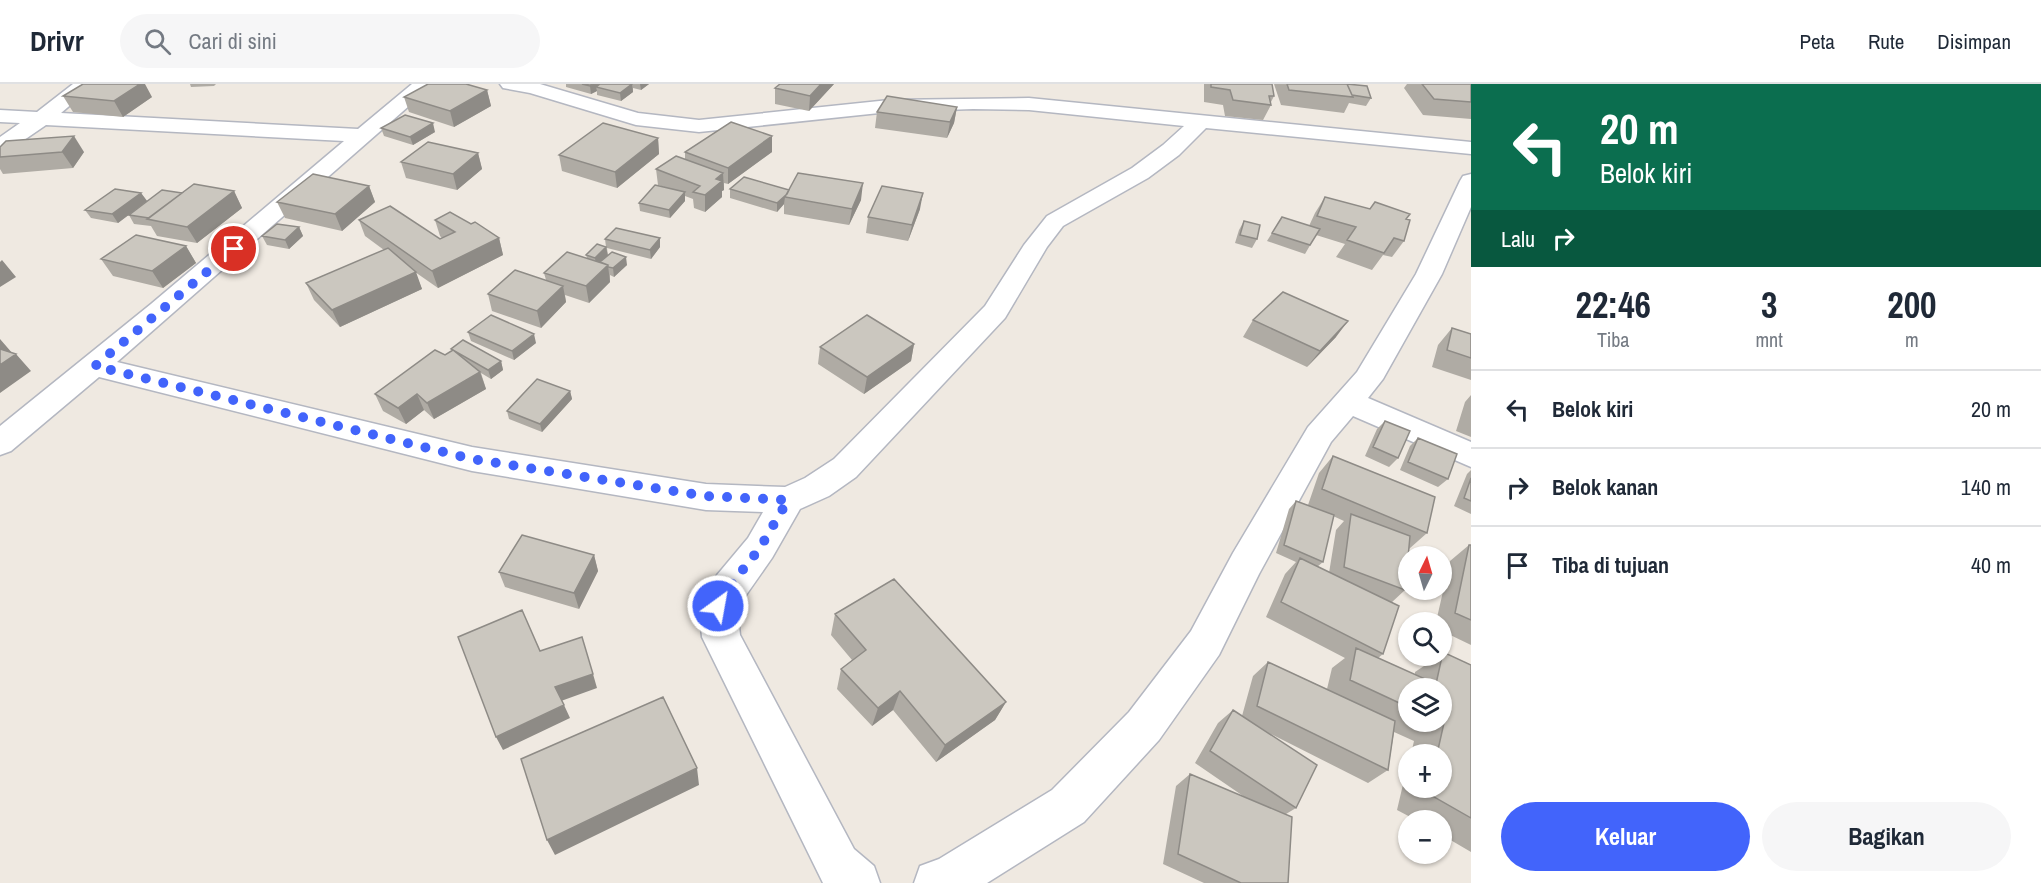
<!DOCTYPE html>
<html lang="id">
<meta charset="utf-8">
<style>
body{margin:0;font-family:"Archivo Narrow",sans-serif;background:#f6f6f7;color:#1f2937;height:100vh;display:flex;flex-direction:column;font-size:22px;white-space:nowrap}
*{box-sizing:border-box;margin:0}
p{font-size:20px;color:#747a83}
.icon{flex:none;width:33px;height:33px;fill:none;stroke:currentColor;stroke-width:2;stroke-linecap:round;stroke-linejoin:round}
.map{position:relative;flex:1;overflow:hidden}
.details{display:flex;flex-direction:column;background:#fff;width:570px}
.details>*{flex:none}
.hud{background:#0b6e4f;color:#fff;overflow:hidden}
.needle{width:39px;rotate:5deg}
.fabs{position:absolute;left:1398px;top:462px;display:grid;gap:12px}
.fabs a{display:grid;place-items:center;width:54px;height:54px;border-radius:50%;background:#fff;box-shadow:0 2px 4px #0004;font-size:30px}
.pin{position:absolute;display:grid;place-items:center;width:51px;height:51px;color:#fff;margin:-26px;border:3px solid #fff;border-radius:50%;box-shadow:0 2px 6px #0007}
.me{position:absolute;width:66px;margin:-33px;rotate:32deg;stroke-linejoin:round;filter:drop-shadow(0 0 4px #0008)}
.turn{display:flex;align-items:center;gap:21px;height:126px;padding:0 30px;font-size:27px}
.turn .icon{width:78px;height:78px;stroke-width:2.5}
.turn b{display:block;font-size:42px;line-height:51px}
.then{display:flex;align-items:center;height:57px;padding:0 30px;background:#0003;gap:12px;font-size:22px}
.eta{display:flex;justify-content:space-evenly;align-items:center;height:102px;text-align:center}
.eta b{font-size:36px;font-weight:700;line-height:42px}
.primary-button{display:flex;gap:12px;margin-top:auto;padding:12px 30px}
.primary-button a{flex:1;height:69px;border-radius:36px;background:#4264fb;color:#fff;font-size:24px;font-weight:700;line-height:69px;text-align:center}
.primary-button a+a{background:#f6f6f7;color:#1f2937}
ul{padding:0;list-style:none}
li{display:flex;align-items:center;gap:18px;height:78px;padding:0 30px;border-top:2px solid #e0e1e3}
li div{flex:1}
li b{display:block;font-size:22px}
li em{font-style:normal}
header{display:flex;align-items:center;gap:36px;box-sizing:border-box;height:84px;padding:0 30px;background:#fff;border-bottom:2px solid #e0e1e3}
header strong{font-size:28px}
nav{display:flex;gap:33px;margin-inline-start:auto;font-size:21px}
.search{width:420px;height:54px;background:#f6f6f7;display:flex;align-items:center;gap:15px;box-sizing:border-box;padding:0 21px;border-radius:33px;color:#747a83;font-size:22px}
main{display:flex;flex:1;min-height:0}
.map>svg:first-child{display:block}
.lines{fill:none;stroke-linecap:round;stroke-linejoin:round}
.minor-casing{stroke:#b4b7c1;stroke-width:3}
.minor{fill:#fff;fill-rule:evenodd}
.wall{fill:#afaba4;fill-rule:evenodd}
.shaded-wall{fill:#8e8b86}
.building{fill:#cbc7bf;stroke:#8e8b86;stroke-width:1.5}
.route{stroke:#4264fb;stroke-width:10;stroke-dasharray:0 18}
</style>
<header>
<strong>Drivr</strong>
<div class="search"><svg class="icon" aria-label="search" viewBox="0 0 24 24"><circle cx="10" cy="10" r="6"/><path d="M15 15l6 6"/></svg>Cari di sini</div>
<nav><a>Peta</a><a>Rute</a><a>Disimpan</a></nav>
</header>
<main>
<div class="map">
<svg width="1471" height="799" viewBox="0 0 1471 799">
<rect width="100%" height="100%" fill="#efe9e1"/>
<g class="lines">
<g class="minor-casing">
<path id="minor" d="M73,0H95L61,29L358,45L412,0H434L117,278L472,363L706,400L785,403L805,394L834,375L985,222L1024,161L1047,132L1132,84L1163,61L1184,42L1029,26L973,25L889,28L699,48L636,41L530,9L503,4L500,0H540L638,29L699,36L889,16L1029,14L1471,58V70L1206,44L1179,71L1148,94L1063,142L1047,163L1005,234L856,393L829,412L800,425L772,474L737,524L740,551L854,765L874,782L880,799H823L702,553L699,522L705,511L717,491L748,454L763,428L706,426L472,387L99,293L11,367L0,371V342L151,220L344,57L46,41L8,67L0,68V53L20,39L0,38V26L37,28Z
M1471,90V123L1442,190L1383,295L1368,314L1471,358V383L1353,332L1331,358L1259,490L1219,571L1159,656L1084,738L987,799H914L920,782L939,775L1052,706L1129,628L1191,547L1233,469L1308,343L1357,288L1416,190L1460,97L1463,92Z"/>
</g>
<use href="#minor" class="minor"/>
</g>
<path class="wall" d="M190,0H216L214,2L191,3Z
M566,0H649L641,6L633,4V8L621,17L597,11V7L591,10L566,3Z
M834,0L809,27L775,20V4Z
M1204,0H1272L1274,12L1271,18V21L1263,36L1225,32L1223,21L1204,18Z
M1274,0H1350L1371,14L1366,22L1349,19L1344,29L1281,21Z
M1407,0H1471V35L1423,31L1404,4Z
M487,6L491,22L454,43L409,28L404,13Z
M63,12L152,13L123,33L73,28Z
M957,23L954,39L947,54L875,44L877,28Z
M381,44L435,48L413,61L384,52Z
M658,54L659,70L617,104L562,87L559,71Z
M0,63L84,68L73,84L3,90L0,85Z
M685,68H772L728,100L724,99V106L722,107V113L705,128L694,124L693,115L685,112V117L670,134L640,127L639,119L664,103L658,101L656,85L685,75Z
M478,69L482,85L457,106L406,94L401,78Z
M369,102L375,118L342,147L285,134L277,118Z
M730,105L789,106L861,116L849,141L784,130V120L777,128L730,114Z
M234,107L242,124L197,159L157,152L151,142L134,140L129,131L182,109Z
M141,109L147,117L118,139L91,134L85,126Z
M1325,113L1406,135L1404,157L1392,173L1383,171L1372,186L1336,173L1345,160L1316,151L1305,170L1267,157L1272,149L1309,142L1315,129Z
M920,125L908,157L866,149L868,133Z
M359,136L440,155L442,154L440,152L435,136L499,154L503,171L438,204L415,188L422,205L340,243L314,216L306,199L384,166L365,152Z
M1244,137L1257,155L1252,164L1235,159L1239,146Z
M299,143L303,152L289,165L267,161L262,152Z
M660,154V163L651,175L607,164L608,172L627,181L614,193L610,191V198L589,219L565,211L566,218L541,244L492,227L488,210L546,196L544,189L587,174L586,171L606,163L605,155Z
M186,162L196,179L163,204L113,192L101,175Z
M1253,236L1336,253L1307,283L1243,253Z
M1452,244L1471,250V296L1432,283L1438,261Z
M468,248L536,259L514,276L471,257Z
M914,260L911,277L864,310L818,280L820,263Z
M451,265L501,277L503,286L491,295L481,289L486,305L434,335L424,326L406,340L383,327L375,310L452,267Z
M570,307L572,315L542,348L509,335L507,327Z
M1471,311V353L1456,347L1465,318Z
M1385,337L1398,374L1389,383L1365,372L1377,345Z
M1418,354L1448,395L1438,403L1400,386L1410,362Z
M1333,372L1427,449L1409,465L1405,506L1391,519L1383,570L1378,574L1415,591V588L1439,572H1442V569L1443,568L1471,581V768L1442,751V736H1416L1397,726L1408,679V704H1442V670H1411L1414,657L1394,648L1388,686L1368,699L1271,650L1296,724L1286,730L1288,799H1204L1163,780L1176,702L1190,690L1246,714L1195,679L1218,639L1233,626L1242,632L1253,592L1268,578L1327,605L1332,584L1345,574L1266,533L1285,490L1296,478L1276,469L1289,425L1296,417L1308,421L1319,389ZM1333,432L1344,437L1336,446L1329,489L1317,483L1323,478ZM1408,604L1442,638H1408Z
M1471,386V430L1454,422L1467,390Z
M1469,461H1471V561L1442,547V538H1436L1450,477Z
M594,471L598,487L579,525L505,503L499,488Z
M835,530L1006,618L995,636L936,678L893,626L872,642L837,605L841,585L852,576L831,551Z"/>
<path class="shaded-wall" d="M140,0H145L152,13L123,33L114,17Z
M593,0H603L596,3L597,7L591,10L590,2Z
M632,0L633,8L621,17L620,9Z
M640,0H649L641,6Z
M821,0H834L809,27L810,12Z
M487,6L491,22L454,43L450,27Z
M957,23L954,39L947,54L950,38Z
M433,39L435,48L413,61L410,53Z
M74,52L84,68L73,84L62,68Z
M772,52V68L728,100V84Z
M658,54L659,70L617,104L615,88Z
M478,69L482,85L457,106L453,90Z
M723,89L724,106L722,107V113L705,128V111L716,95Z
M863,99L861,116L849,141L852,125Z
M369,102L375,118L342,147L335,130Z
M790,106L785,113L784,120L777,128V119Z
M234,107L242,124L197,159L187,143Z
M685,108V117L670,134L669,126Z
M141,109L147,117L118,139L112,130Z
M923,109L920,125L908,157L912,141Z
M299,143L303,152L289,165L285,156Z
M499,154L503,171L438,204L432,187Z
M660,154V163L651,175L650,166Z
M186,162L196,179L163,204L152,187Z
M606,163L608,172L596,182L595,174Z
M626,173L627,181L614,193L613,184Z
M2,176L16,193L0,203V178Z
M608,181L610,198L589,219L586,202Z
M416,188L422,205L340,243L332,226Z
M563,202L566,218L541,244L537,227Z
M1348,237L1336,253L1307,283L1320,267Z
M534,250L536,259L514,276L512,267Z
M0,255L13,270L0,275Z
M914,260L911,277L864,310L867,293Z
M16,270L31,287L0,309V281Z
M501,277L503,286L491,295L488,286Z
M480,288L486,305L434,335L427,319Z
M570,307L572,315L542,348L540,340Z
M417,310L424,326L406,340L398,324Z
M594,471L598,487L579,525L574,509Z
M593,590L597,604L561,617L555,603Z
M900,607L893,626L872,642L878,624Z
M1006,618L995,636L936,678L945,661Z
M564,621L570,634L503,666L496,653Z
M697,684L699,701L555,771L547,756Z"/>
<path class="building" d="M83,0H140L114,17L63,12Z
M428,0H466L487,6L450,27L404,13Z
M582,0H593L590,2Z
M600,0H632L620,9L596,3Z
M780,0H821L810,12L775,4Z
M1211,0H1272L1274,12H1269L1271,21L1233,16L1230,6L1211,3Z
M1287,0H1347L1353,13L1289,6Z
M1347,0L1367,2L1371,14L1352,11Z
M1422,0H1471V18L1434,15Z
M887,12L957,23L950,38L877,28Z
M405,31L433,39L410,53L381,44Z
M731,38L772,52L728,84L685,68Z
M603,39L658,54L615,88L559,71Z
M74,52L62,68L0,73V63L6,57Z
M428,58L478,69L453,90L401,78Z
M676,72L723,89L716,95L722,97L705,111L693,108L700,102L656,85Z
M798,89L863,99L852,125L785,113Z
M313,90L369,102L335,130L277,118Z
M744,93L789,106L787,110L777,119L730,105Z
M194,100L234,107L187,143L147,135Z
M655,101L685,108L669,126L639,119Z
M882,102L923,109L912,141L868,133Z
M115,105L141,109L112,130L85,126Z
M162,106L182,109L149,134L129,131Z
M1325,113L1370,125L1375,118L1410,130L1406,135L1410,136L1404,157L1394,154L1384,169L1347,156L1356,143L1317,132Z
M390,122L440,155L455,148L435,136L450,128L471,140L475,138L499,154L432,187L359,136Z
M1282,133L1320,145L1310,161L1272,149Z
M1244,137L1260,141L1257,155L1240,151Z
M277,140L299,143L285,156L262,152Z
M616,144L660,154L650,166L605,155Z
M136,151L186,162L152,187L101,175Z
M597,160L606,163L595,174L586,171Z
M388,164L416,188L332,226L306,199Z
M567,168L608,181L586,202L544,189Z
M612,168L626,173L613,184L608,183V181L600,178Z
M515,186L563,202L537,227L488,210Z
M1283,208L1348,237L1320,267L1253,236Z
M491,231L534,250L512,267L468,248Z
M867,231L914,260L867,293L820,263Z
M1452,244L1471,250V274L1447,266Z
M463,256L501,277L488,286L451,265Z
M0,265L16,270L0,281Z
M435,266L445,271L453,266L480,288L427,319L417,310L398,324L375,310Z
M537,295L570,307L540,340L507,327Z
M1385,337L1410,347L1398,374L1373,363Z
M1418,354L1457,370L1448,395L1408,378Z
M1333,372L1435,413L1427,449L1322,405Z
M1471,394V417L1464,414Z
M1296,417L1334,431L1323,478L1284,461Z
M1351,430L1410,452L1405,506L1344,483Z
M522,451L594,471L574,509L499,488Z
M1469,461H1471V536L1455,529Z
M1300,474L1399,522L1383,570L1281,518Z
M894,495L1006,618L945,661L900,607L878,624L841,585L866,566L835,530Z
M522,526L540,567L582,553L593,590L555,603L564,621L496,653L458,553Z
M1356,564L1436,600L1443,568L1471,581V734L1427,709L1429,704H1442V670H1437L1444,639L1440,638H1442V604H1408V623L1350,596Z
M1268,578L1395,637L1388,686L1257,622Z
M663,613L697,684L547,756L521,675Z
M1233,626L1317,681L1296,724L1210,667Z
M1190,690L1292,733L1288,799H1241L1178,770Z"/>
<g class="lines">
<path class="route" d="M234,165L95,282L472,375L705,412L788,416L760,464L730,502L718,522"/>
</g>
</svg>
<div class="fabs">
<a><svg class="needle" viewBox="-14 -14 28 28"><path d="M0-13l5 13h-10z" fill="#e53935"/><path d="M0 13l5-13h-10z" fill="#747a83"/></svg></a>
<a><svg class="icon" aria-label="search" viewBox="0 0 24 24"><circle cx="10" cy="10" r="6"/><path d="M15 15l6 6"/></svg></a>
<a><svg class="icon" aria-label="layers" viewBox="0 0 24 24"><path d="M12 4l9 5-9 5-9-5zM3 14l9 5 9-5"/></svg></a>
<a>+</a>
<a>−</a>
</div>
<div class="pin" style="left:234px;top:165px;background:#d93025"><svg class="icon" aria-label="arrive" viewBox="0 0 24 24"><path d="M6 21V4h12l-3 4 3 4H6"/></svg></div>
<svg class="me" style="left:718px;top:522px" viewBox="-20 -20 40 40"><circle r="17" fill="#4264fb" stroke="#fff" stroke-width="3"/><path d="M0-11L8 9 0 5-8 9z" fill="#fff"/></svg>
</div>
<section class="details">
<div class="hud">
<div class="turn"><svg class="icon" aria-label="left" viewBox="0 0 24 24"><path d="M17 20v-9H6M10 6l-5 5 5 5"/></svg><div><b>20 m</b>Belok kiri</div></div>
<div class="then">Lalu<svg class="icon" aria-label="right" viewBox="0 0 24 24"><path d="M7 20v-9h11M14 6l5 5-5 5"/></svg></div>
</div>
<div class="eta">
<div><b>22:46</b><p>Tiba</p></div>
<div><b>3</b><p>mnt</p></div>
<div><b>200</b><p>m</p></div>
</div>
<ul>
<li><svg class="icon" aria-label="left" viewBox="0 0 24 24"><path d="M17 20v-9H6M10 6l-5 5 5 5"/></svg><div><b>Belok kiri</b></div><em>20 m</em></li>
<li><svg class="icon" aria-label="right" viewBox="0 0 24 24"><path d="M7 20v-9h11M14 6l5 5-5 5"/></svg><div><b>Belok kanan</b></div><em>140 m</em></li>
<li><svg class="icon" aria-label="arrive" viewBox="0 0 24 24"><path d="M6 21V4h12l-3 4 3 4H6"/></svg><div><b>Tiba di tujuan</b></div><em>40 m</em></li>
</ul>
<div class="primary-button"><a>Keluar</a><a>Bagikan</a></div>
</section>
</main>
